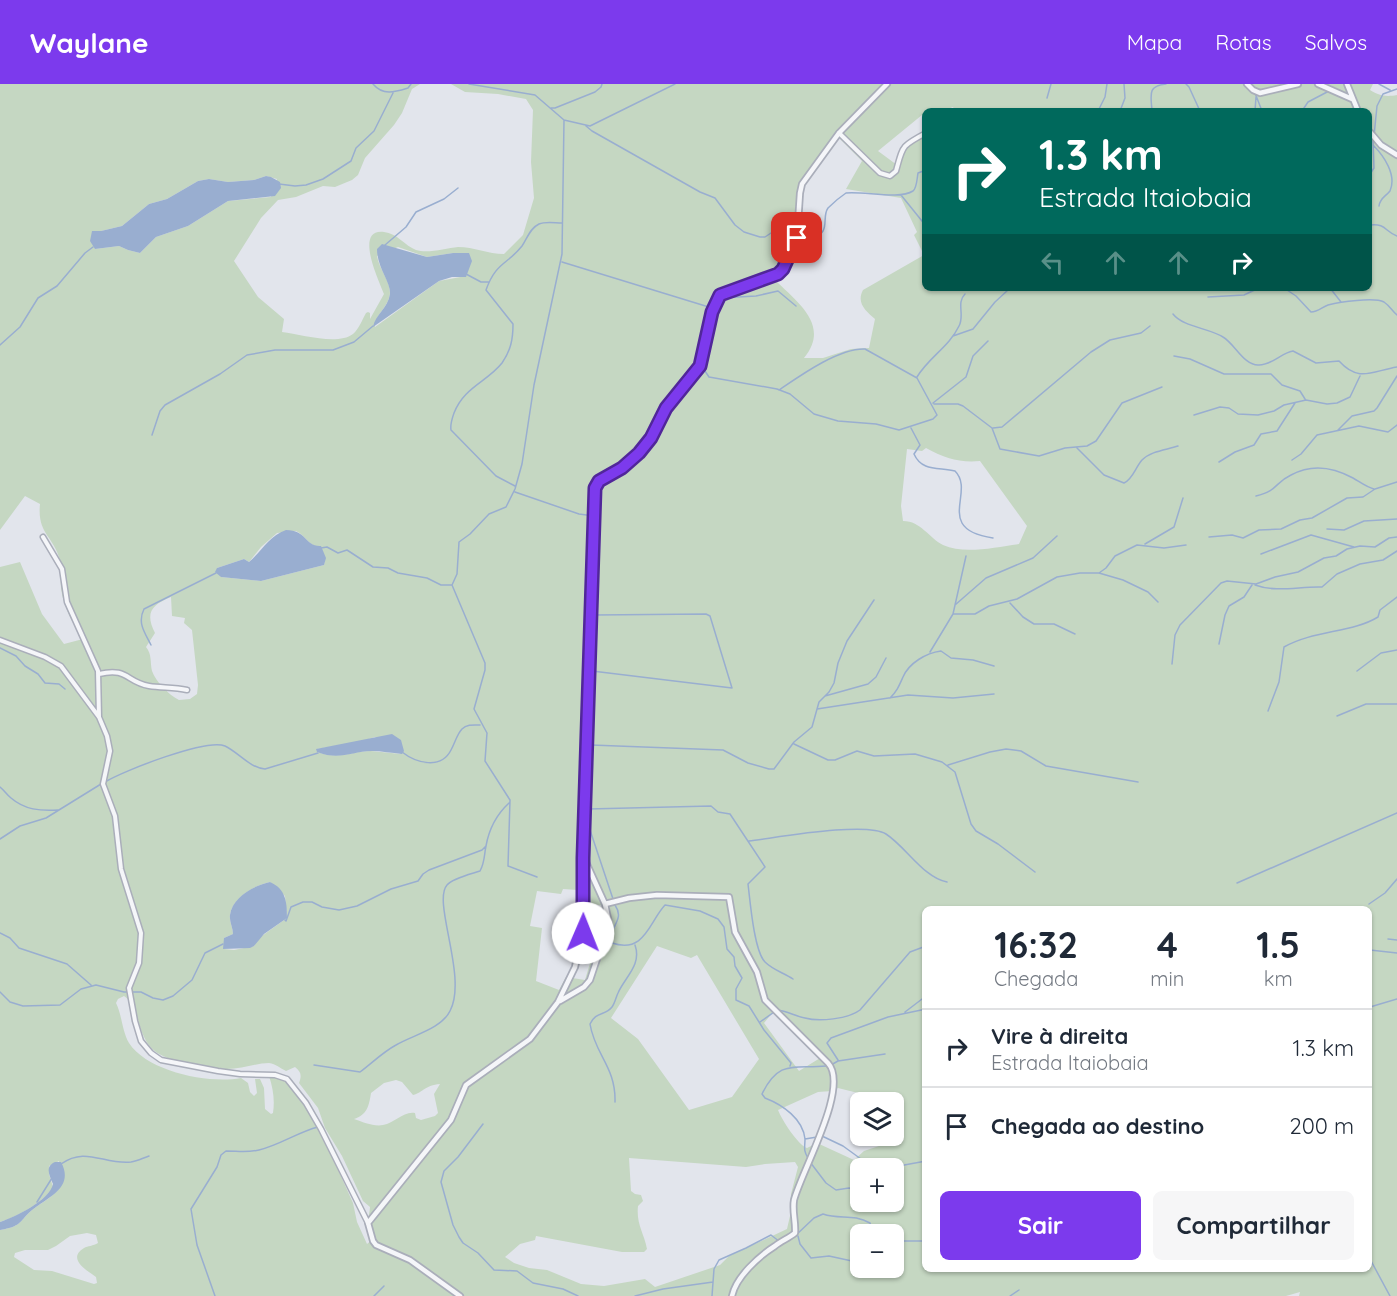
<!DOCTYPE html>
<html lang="pt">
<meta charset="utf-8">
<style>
body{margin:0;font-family:Quicksand,sans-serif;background:#f6f6f7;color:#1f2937;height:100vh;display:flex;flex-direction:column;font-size:22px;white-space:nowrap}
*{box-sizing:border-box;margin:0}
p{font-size:20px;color:#747a83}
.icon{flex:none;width:33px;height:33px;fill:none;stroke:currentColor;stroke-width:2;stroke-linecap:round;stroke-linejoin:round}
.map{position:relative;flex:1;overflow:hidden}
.panel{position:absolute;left:922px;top:822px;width:450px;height:366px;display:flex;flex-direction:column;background:#fff;border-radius:9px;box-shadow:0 2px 4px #0004}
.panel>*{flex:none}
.banner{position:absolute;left:922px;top:24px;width:450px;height:183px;border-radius:9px;box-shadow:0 2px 4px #0004;background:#00695c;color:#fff;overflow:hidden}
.tools{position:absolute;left:850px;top:1008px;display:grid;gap:12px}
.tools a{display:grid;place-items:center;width:54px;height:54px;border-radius:9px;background:#fff;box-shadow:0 2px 4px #0004;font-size:30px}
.pin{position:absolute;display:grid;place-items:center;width:51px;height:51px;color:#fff;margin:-26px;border-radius:12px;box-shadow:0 3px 9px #0006}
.me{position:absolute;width:66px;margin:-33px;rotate:1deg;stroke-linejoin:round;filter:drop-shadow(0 0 4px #0008)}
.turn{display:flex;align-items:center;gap:21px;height:126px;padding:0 18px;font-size:27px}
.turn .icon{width:78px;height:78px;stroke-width:2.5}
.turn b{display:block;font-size:42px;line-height:51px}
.lanes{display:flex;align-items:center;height:57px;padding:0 18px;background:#0003;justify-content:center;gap:30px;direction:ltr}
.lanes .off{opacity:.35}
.eta{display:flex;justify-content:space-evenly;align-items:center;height:102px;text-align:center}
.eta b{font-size:36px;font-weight:700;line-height:42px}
.primary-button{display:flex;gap:12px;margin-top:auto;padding:12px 18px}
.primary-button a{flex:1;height:69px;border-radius:9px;background:#7c3aed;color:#fff;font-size:24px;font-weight:700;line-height:69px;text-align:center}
.primary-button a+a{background:#f6f6f7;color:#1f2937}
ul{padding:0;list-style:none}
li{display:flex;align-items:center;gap:18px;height:78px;padding:0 18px;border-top:2px solid #e0e1e3}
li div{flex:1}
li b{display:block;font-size:22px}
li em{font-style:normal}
header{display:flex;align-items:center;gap:36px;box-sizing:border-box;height:84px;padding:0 30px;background:#7c3aed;color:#fff}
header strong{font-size:28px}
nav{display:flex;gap:33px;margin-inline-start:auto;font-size:21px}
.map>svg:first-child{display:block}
.green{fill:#c5d7c2;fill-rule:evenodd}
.water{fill:#99aed0}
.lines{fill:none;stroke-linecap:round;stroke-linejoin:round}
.stream{stroke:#99aed0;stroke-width:1.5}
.minor-casing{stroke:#aaaeba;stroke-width:7}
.tertiary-casing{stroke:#aaaeba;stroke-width:8}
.minor{stroke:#f5f6f9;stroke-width:4}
.tertiary{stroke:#f5f6f9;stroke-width:4.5}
.route-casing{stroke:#51269a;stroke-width:15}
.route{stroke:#7c3aed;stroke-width:10}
</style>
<header>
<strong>Waylane</strong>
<nav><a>Mapa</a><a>Rotas</a><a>Salvos</a></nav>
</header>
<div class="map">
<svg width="1397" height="1212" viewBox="0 0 1397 1212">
<rect width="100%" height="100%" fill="#e2e5ec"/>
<path class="green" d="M0,0H420L412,5L402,29L394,41L365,74L358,91L352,96L335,103L323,102L296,113L278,116L261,134L234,177L258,213L284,235L282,248C301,250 337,262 353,250C359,245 362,236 366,229L368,228L370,229V235L384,210C380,199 353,144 384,148C397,149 405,162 416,166C428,170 446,164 458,163C474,163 488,170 504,170L523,151L534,114L531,78L533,26L526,15L498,10L465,8L451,0H1373L1370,6C1380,12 1386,13 1397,11V1212H1299L1300,1208L1286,1212H0V1146C25,1142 19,1135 36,1123C49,1114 53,1113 62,1100L59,1077L49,1082V1090L53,1103C43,1119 18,1132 0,1138V483L20,478L42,530L64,560L83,555C73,540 63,522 61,504C60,494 63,485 60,476C53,451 37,450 40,420L25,412L0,446ZM953,23L955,27H1370V204H926L925,48C909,55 901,63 897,81L878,67L922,31L923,34L925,33L926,27H942ZM838,53L862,77L846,105L901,114L917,148L914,151L924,171L863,206C856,219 866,227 875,235L869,264L851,265L823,274H804C831,241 797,218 775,196L798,158L800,104ZM266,92L277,95L271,113L228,117L188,142L156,153L140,169L128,166L119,162L95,165L92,147H101L122,142L149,120L167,115L198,97L209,95L228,98L254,96ZM398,163L427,173L453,169H469L466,192L439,197L375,243C375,230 389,223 390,209C390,196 379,185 377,172ZM926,364C944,374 960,379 980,377L1027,442L1019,460C995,463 965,471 943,461C929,454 921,437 903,437L901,422L907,365L922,367ZM296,447C306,452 309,463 321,463L325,474L324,481L261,497L221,493L217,484L244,475L249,478L261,463L277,449ZM171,513L172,532L185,534L184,539L192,546L198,601L197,610L190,615L179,616C169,611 156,598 152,587C150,578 152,570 146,563L155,549C145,529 151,521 171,513ZM375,653L401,670C391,669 381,668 371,667C352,667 339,676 317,668V665L359,658ZM270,798L285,812L287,834L259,854L254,862L234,866L224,865V854L233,850C233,844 229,837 230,831C232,814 255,801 270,798ZM563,805L578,806V813L584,814V819L607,822L585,896L566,893L559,906L536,897L542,844L530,842L537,807L561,810ZM926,825H1370V1185H926ZM657,862L691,874L697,871L759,975L732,1013L689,1026L638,955L611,934ZM124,912C143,924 134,959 163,972C181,981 207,985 227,985C241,985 257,979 269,979C276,980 280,984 286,987L295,983C301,988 302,991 299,999L318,1024L325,1044L342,1072L363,1117L370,1123C369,1139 362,1141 372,1156L367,1160L357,1138L353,1119L331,1070L304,1019L286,994L269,992C273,1004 275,1016 273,1029L271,1030L265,1025L264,1004L260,995H255L257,1009L254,1012L250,1008L248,999L241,994C209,1000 148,988 129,959C122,947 122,931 116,919L118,915ZM774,927L825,971L799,987L764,939ZM396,996L402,998L413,1011C424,1008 425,1001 440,1000L434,1010L438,1029L435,1032L421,1036L416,1034L415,1029C403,1027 395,1039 383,1041C374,1043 363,1038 354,1035C367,1031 369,1022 371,1009L384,999ZM838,1004L862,1010L868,1018H894V1045L900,1050L894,1057L864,1067L854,1076L817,1059L807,1064C798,1061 782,1036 778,1026L818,1008L832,1007ZM629,1074L746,1083L765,1080L795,1078L798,1083L791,1110L790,1132L787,1145L729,1172L720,1181L655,1203L645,1195L604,1202L581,1200L547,1186L529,1184L514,1179L505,1173L520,1160L535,1156L536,1152L622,1168H644L647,1165C644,1149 636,1140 638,1122L643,1117L641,1111L635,1110L631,1107ZM861,1084H894V1118H861ZM87,1149L96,1151L98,1159C93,1162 88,1162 84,1164C66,1175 88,1187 96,1193L97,1199L94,1200L52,1187L34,1186L14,1173L15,1169L25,1166H48L56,1162L70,1152ZM861,1150H894V1184H861Z"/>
<path class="water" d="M266,92L271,93L280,98L281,104L275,112L228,117L188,142L156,153L140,169L128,166L119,162L95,165L90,157L92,147H101L122,142L149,120L167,115L198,97L209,95L228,98L254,96Z
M382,160L427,173L453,169H469L472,177L466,193H452L439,197L373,243C375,231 388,224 390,210C391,198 377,184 377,165Z
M286,446C307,446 305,463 321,462L326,474L324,481L261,497L221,493L215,488L217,484L244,475L249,478C262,467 269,452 286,446Z
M392,650L401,656L404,667L402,670C392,669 381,667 372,667C352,667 340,677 317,668L316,665Z
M270,798C286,805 287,818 287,834L264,850L254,862L250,864L223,865L224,854L233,850C233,844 229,837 230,831C232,813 255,801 270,798Z
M55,1078H61C74,1102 51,1112 36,1123C19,1135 25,1142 0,1146V1138C15,1133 50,1116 53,1100C50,1092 44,1083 55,1078Z"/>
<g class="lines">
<path class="stream" d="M373,0C383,12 395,8 408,4L411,0
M469,0L535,11L564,36L590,42L675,0
M1186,0L1189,3L1200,27
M1379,0L1390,6
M1255,9L1262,27
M1047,14L1051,0
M551,24H555L595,8L601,3L602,0
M1098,27L1105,13L1107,0
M1120,27L1125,14L1124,0
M1152,27C1151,11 1147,2 1166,0
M1255,27L1256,13
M1302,27L1308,18L1329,7
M586,42L592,47L700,108L715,114L735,141L744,148L760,153H765L771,149C779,152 789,163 795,163C803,164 819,153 823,147C827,140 823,131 828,124C833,119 840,113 846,109C864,107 899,116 913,107C917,104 917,94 918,89L926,86
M1374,52L1377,22L1383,10L1397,5
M1373,61C1384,72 1397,91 1390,107C1385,113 1380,114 1379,122
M1370,90L1374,84L1373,57
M279,100L295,102L306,101L323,95L351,77L356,64L374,47L393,9
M901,111L926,142
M1370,141C1386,139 1385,148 1397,152
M385,161L406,143L416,128L444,115L458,104
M562,178L712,224
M466,190L481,198H489
M1284,204L1296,212L1311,228C1318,228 1322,223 1328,221C1340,218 1374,213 1384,218C1390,222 1392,227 1397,231
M1330,204L1341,218
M1208,213L1244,211L1259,204
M720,214L756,212L778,207L796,222
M1173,230C1183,243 1209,244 1223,253C1235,260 1244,282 1259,281C1272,281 1281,269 1293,267L1316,279L1339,277C1359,299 1372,287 1397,283
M953,252L973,245L995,218L1008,206
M708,258L703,284L709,293L777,305L790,310L814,330L838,337L876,340L899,346L933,335L937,331L917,294L865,265C839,264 801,291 779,306
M0,261L20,243L38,214L57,202L85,169L93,163
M1174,272L1190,275L1224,290H1271L1282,301L1300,307L1305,315
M917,293C929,273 949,263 959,242C965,231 956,219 965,210
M933,319L966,293L973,272L988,257
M934,320H958L963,322L992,344L1000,365L1039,372L1065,364L1087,362L1096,357L1122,319L1162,303
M1194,331L1220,323L1229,324L1238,330L1258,331L1274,327L1284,321L1306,316L1327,320L1337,319L1350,313L1360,292
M911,344L920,361L914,370C922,388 939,383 955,387C976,408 933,445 993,454
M993,344L1002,343L1091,268L1110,256L1141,249L1150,242
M1338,346L1352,332L1374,327L1377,324L1397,292
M152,351L160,327L165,321L220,290L247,271L275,266H333L354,258L373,242
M1077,364L1104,391L1124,399C1133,395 1135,384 1142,376C1151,367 1166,366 1178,362
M1292,376L1301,370L1317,351L1359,342L1388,348L1397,341
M1219,378L1235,368L1254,361L1261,350L1277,347L1295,319
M515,402L496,392L451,346C450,340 452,335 454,329C464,303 487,298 502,279C511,266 513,255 513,240L486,206C496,178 507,181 522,162C527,155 530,144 539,140C546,137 555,139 562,139
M515,408L579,430L594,432
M1256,412C1278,407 1274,399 1291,391C1311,380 1333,383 1353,394C1360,398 1366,403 1374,405
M1327,445L1344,446L1364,437L1397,435
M1209,453L1232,451L1243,454L1259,446L1281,445L1300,436L1312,434L1347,414L1363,413L1375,405L1397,398
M1145,460L1174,443L1183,414
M321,464L327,463L338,469L347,466L373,483L388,484L398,489L427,494L441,501H452
M1261,470L1311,451L1354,463
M1099,489L1106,484L1115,472L1137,461L1164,464L1186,461
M1255,501C1277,509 1300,502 1322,503L1337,490L1360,480L1383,476L1397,467
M1010,519L1023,533L1034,540H1054L1075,550
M955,521L986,494L1033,474L1057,452
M953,530H975L989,522L1017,515L1057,493L1080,489H1099L1123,496L1148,508L1158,518
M1219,560L1225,531L1229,522L1244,513L1252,501
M151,561C145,549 137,539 144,525L216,489
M0,564L16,572L25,582L38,590L45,599L59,600L65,605
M930,568L953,530L966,472
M1172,580L1175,551L1180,541L1221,499L1227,497L1256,500L1275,493L1298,488L1324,474L1336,472L1347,465L1360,462L1375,463L1389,454L1397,453
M592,587L732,604L710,532L706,530L594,531
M1357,587L1381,569L1397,566
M591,592L587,737L615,821C626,837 607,843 612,859C645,870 649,838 665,821L700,827L718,835L724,843L727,865L734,873L735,882L742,894L736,905V916L749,922L764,946L791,979L790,982
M825,612L868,600L876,593L886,574
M890,614C897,607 899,602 903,593C909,579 926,569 941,567L951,574L973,576L994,582
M817,625L908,611L953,614L994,610
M1268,627L1279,598L1284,563C1314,546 1352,549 1378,533L1380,526L1397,513
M1337,632L1366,620H1397
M794,660L828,676H835L857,667L874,672L915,670L942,678L955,688L971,740L976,747L998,760L1035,788
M591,661L723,666L748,679L769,685H774L794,658L812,643L819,618L829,608L834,599L838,579L847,557L874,516
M402,668C416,679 441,686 451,666C455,659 457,650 462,645C467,640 474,641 480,641
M948,681L990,668L1006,665L1021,667L1046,682L1138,698
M105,698C123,687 207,654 225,662C238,668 250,684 265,685L318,669
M0,703C4,706 7,711 11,714C25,726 40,727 58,726
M588,725L711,722L718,728L730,730L765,783L748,800C750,816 754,867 765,878C773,886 784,889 793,895
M0,755L20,742L46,734L101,700
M749,757C775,754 866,737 886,750C906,763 924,794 947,798
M537,793L508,782L510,716L485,677L487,649L474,625L485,586V579L452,501L457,490L459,458L470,450L489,430L506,423L515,405L522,380L534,301L562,170L564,36
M1237,799L1397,729
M1369,820L1385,809L1397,795
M285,836L286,837L291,823L303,818H312L322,823L339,826L357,822L391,805L418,797L423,790L429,786L482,766L486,762
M0,849L10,854L19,864L67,880L91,901
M1388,855L1397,856
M1370,866L1397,869
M0,908L10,918L23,922L60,921L81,905L96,901L124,908H141L153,914L163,916L173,912L192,896L205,869L223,860
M1370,923L1397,915
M905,928L926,912
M760,938L777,926C787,927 795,932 805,934C819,938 848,935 860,926L910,868L926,862
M838,976L827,959L831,954L888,933L926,925
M314,981L360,988C372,979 383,968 396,961C413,951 441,945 450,927C468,893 432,818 447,801C453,794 471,790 480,787C485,778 484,771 486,762C489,745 496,731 509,719
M831,981L838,977L885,970
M615,1018C616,983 595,971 590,940C596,927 605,932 612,923C615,919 616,913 618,909C625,893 642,881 635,861
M483,1040L458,1073L444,1087L441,1098L453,1141L459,1153L463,1159L478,1169L494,1186L517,1187L533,1199L563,1205L578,1212
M822,1052L843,1062L872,1083L877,1084
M805,1055L817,1053
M808,1074C803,1066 805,1063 805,1055C803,1035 783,1021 765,1014L762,1010C779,975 794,985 826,982
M810,1078L826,1099L836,1106L849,1104L861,1105
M61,1080C86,1062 104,1081 131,1078C137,1077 143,1074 149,1072
M888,1084L926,1077
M37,1118L52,1094
M795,1152L814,1134L823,1130C840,1136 853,1129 870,1139L873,1150
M798,1152L800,1160L811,1174L829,1172L861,1179
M894,1157H926
M1370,1175L1390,1212
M215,1212L197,1161L191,1125L217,1083L221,1071L226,1067C238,1067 246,1069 259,1066C280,1061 298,1048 318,1043
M374,1212L384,1202
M635,1212L663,1205L713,1198
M712,1212L714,1185L719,1176L746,1164L771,1151L780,1158
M1010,1212L1019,1206"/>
<g class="minor-casing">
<path id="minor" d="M839,49L880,89L890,92L896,87C903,62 901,62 926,49
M43,453L62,485L67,518L98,587L99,633
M0,556L45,573L61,582L99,633L107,652L110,667L103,700L115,732L121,785L141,849L139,879L129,904L135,937L141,957L151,969L161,976L218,987L240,990L275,991L287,995L306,1019L321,1045L368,1139
M99,590C128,583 126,598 149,602C162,604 174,603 187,606"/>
</g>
<g class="tertiary-casing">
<path id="tertiary" d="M1247,0L1253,6L1260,9L1298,0
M1318,0L1352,15
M1347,0L1358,27
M1370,48L1381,61L1397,71
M605,820L629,814L657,811L729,813L735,848L757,888L765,916L828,979C850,1003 802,1086 794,1116C792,1127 796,1138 795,1149C789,1154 781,1157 775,1162C759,1172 736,1193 732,1212
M560,917L584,903L590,896L609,839L605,820L585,776
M460,1212L410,1176L376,1161L373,1157L368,1139L451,1036L466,1001L530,955L558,918L575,883L584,843L583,774L595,404L599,397L622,384L639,369L657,344L666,324L700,282L712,228L720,211L774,193L783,185L797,154L800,109L802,100L839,49L887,0"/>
</g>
<use href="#minor" class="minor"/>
<use href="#tertiary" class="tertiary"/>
</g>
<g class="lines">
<g class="route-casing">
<path id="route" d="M583,849V774L595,404L599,397L622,384L639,369L651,354L666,324L700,282L712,228L720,211L778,190L783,185L797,154"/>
</g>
<use href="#route" class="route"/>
</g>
</svg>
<div class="tools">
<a><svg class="icon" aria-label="layers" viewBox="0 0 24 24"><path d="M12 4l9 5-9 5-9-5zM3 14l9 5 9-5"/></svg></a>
<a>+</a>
<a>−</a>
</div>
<div class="pin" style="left:797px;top:154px;background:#d93025"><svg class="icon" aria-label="arrive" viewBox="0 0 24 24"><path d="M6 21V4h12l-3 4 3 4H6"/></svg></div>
<svg class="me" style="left:583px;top:849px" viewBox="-20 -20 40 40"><circle r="19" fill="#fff"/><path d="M0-13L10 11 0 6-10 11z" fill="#7c3aed"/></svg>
<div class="banner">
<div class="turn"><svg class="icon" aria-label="right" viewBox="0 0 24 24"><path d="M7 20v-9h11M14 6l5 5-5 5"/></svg><div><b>1.3 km</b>Estrada Itaiobaia</div></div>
<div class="lanes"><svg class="icon off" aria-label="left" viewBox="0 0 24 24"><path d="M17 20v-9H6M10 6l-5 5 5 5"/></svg><svg class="icon off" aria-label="ahead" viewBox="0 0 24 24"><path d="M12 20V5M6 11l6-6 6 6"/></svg><svg class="icon off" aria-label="ahead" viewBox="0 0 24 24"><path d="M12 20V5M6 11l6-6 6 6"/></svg><svg class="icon" aria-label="right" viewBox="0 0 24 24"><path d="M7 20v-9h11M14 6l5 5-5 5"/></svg></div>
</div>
<section class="panel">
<div class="eta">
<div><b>16:32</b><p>Chegada</p></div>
<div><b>4</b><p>min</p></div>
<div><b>1.5</b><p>km</p></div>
</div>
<ul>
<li><svg class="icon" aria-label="right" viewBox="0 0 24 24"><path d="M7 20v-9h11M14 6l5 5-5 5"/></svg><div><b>Vire à direita</b><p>Estrada Itaiobaia</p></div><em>1.3 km</em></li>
<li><svg class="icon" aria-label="arrive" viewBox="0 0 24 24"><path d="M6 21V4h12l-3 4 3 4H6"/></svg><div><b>Chegada ao destino</b></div><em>200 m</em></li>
</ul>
<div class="primary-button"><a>Sair</a><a>Compartilhar</a></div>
</section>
</div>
